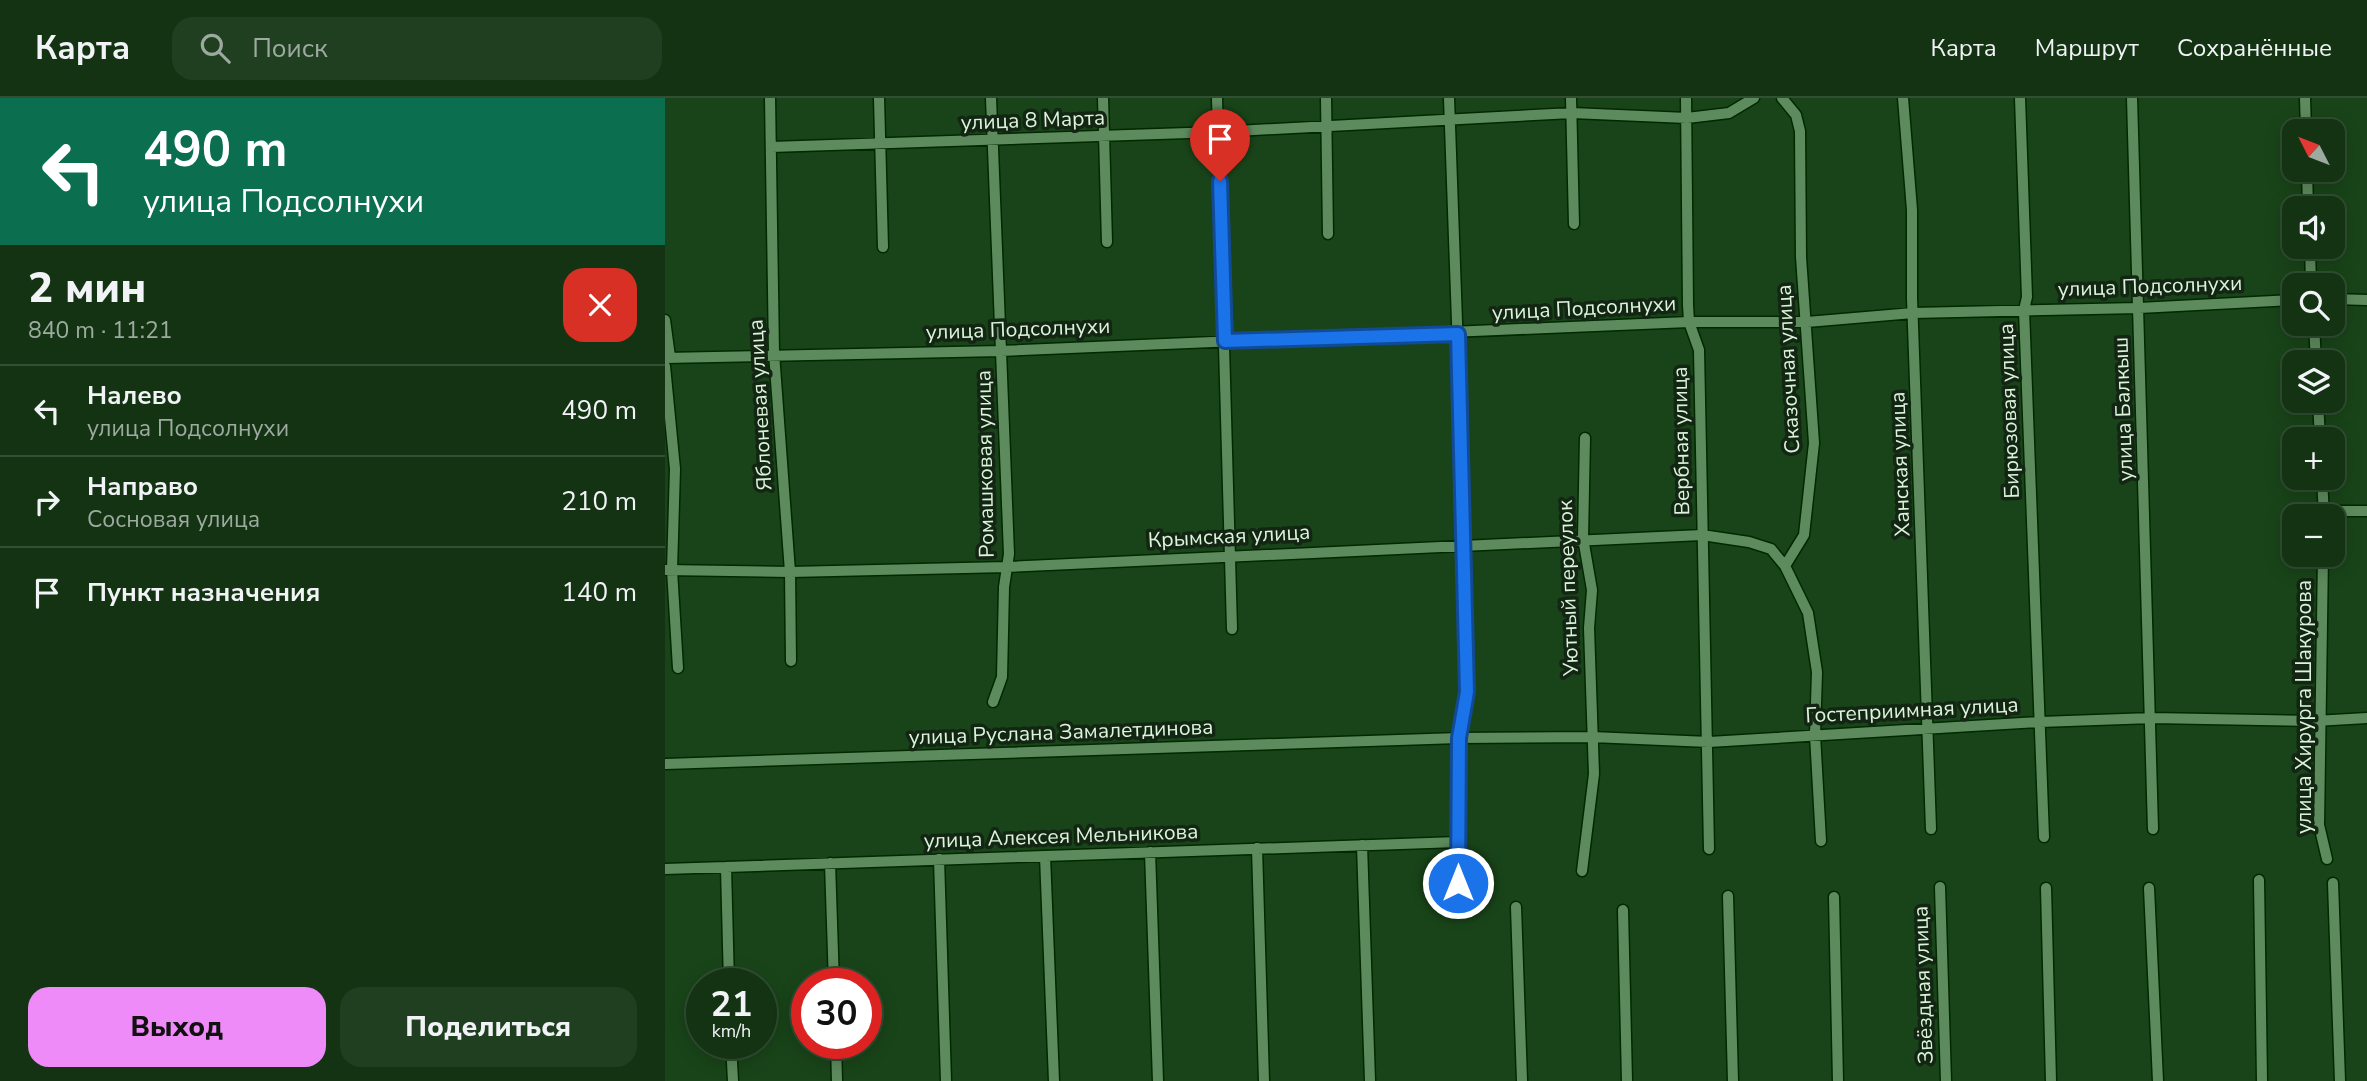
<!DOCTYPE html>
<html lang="ru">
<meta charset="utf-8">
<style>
body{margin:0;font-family:"Nunito Sans",sans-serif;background:#203f21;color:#f1f3f6;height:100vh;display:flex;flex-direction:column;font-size:26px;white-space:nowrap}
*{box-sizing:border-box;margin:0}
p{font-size:23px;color:#9daaa0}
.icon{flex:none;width:38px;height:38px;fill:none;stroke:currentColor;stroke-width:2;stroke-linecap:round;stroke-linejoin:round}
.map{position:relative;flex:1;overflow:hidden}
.panel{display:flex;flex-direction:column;background:#133313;width:665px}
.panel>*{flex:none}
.banner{background:#0b6e4f;color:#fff;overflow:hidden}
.needle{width:46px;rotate:312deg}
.controls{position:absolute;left:1617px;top:21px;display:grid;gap:14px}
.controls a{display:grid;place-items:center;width:63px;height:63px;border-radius:14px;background:#133313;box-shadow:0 4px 18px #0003,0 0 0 2px #324e33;font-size:35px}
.speed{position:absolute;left:21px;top:870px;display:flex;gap:14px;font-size:35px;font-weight:700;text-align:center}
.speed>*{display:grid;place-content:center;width:91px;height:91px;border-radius:50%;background:#133313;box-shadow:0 4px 18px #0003,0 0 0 2px #324e33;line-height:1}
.speed small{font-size:18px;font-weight:400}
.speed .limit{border:10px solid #d22;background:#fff;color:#111}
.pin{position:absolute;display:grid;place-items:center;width:60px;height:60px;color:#fff;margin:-72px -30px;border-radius:50% 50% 50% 0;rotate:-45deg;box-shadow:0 0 7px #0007}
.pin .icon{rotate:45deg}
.me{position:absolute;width:77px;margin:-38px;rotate:0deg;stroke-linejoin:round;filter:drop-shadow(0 0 5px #0008)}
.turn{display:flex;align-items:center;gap:24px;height:147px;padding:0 28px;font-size:32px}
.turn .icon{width:91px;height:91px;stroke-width:2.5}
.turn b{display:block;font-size:49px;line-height:60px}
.round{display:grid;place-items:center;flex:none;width:74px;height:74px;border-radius:21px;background:#203f21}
.head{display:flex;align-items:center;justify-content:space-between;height:119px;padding:0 28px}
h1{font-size:42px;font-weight:800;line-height:52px}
.button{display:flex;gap:14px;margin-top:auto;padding:14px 28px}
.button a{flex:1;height:80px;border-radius:21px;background:#ee8bf8;color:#111;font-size:28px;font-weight:800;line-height:80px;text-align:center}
.button a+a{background:#203f21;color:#f1f3f6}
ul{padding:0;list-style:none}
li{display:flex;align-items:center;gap:21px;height:91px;padding:0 28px;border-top:2px solid #324e33}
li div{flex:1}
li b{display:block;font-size:26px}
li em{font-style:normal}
header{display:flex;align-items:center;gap:42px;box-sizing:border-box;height:98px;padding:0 35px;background:#133313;border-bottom:2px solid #324e33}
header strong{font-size:33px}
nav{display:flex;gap:38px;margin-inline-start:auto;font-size:24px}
.search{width:490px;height:63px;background:#203f21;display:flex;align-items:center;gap:18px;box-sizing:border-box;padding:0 24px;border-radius:21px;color:#9daaa0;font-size:26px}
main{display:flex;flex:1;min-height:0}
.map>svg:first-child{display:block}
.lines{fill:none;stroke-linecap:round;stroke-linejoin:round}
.minor-casing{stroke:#002900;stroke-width:13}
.minor{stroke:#5e8b5d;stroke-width:10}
.route-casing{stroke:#114b97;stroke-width:18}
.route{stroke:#1a73e8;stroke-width:12}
.labels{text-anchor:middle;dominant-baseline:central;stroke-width:7;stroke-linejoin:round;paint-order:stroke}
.street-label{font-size:21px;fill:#dcf4db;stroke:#132513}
</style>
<header>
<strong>Карта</strong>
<div class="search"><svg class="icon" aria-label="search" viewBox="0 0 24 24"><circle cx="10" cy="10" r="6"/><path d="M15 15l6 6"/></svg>Поиск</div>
<nav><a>Карта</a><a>Маршрут</a><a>Сохранённые</a></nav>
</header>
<main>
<section class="panel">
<div class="banner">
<div class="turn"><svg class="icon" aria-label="left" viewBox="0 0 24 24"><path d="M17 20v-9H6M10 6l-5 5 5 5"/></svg><div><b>490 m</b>улица Подсолнухи</div></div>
</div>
<div class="head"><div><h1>2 мин</h1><p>840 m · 11:21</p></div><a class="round" style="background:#d93025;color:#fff"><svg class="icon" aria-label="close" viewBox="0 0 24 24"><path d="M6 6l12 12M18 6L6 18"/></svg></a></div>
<ul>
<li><svg class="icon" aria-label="left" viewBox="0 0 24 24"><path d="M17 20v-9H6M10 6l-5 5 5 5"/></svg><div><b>Налево</b><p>улица Подсолнухи</p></div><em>490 m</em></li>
<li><svg class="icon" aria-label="right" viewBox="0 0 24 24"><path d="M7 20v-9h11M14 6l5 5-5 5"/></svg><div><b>Направо</b><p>Сосновая улица</p></div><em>210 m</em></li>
<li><svg class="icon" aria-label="arrive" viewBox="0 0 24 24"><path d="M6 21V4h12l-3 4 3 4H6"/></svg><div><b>Пункт назначения</b></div><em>140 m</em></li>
</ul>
<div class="button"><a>Выход</a><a>Поделиться</a></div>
</section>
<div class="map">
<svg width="1702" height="983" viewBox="0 0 1702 983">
<rect width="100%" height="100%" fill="#194419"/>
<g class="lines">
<g class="minor-casing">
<path id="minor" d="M105,0L109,255L125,474L126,563
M214,0L218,149
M326,0L344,456L339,489L337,579L328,604
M438,0L442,144
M552,0L567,531
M661,0L663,136
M784,0L800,448L802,594L794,640L793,805
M906,0L909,126
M1021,0L1023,207L1024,224L1034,252L1044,751
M1117,0L1131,17L1135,33L1136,159L1149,345L1139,437L1120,468
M1238,0L1247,112V200L1266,731
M1355,0L1362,199L1359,212L1379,739
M1467,0L1488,731
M1640,0L1641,33
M106,49L553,34L907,15L1022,20L1064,15L1089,0
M1642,72L1643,110
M1645,149L1646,187
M1668,201L1702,202
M0,222L5,259
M1649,226L1651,264
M0,260L336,253L1024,224H1142L1248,215L1474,210L1629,202
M0,268L10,371L7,472L13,570
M1653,303L1655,341
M1657,380L1659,418
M1659,413H1702
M1658,457L1654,727L1662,761
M0,472L125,474L342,469L1037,437L1084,444L1106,451L1120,468L1143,515L1152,574L1150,637L1156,743
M0,666L794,640L927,639L1044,644L1375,624L1487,620L1650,623L1702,620
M697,747L705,983
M592,750L599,983
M485,754L493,983
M380,758L389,983
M274,761L281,983
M165,765L169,886
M61,769L64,886
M0,771L793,744
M917,773L929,676L924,530L927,492L918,440L920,340
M1594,782L1597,983
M1668,785L1675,983
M1275,789L1281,983
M1381,790L1386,983
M1484,790L1493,983
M1063,798L1068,983
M1169,799L1173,983
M851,809L857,983
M958,812L962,983
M66,945L68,983
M171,945L172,983"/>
</g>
<use href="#minor" class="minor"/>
</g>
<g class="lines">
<g class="route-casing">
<path id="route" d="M555,83L560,243L793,236L802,594L794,640L793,785"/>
</g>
<use href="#route" class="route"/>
</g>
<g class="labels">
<g class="street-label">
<text transform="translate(368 22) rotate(-2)">улица 8 Марта</text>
<text transform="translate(1485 188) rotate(-2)">улица Подсолнухи</text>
<text transform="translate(919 210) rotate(-3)">улица Подсолнухи</text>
<text transform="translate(353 231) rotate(-2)">улица Подсолнухи</text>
<text transform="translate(1123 271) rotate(-93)">Сказочная улица</text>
<text transform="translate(95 307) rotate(-93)">Яблоневая улица</text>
<text transform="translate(1458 311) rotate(-92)">улица Балкыш</text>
<text transform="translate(1344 313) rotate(-92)">Бирюзовая улица</text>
<text transform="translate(1016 343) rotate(-91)">Вербная улица</text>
<text transform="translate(320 366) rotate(-91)">Ромашковая улица</text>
<text transform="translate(1235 366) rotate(-92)">Ханская улица</text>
<text transform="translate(564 438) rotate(-3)">Крымская улица</text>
<text transform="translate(903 490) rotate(-92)">Уютный переулок</text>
<text transform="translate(1639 609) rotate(-90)">улица Хирурга Шакурова</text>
<text transform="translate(1247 612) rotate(-3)">Гостеприимная улица</text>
<text transform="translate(396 634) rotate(-2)">улица Руслана Замалетдинова</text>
<text transform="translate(396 738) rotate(-2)">улица Алексея Мельникова</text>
<text transform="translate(1258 887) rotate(-92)">Звёздная улица</text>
</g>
</g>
</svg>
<div class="controls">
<a><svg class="needle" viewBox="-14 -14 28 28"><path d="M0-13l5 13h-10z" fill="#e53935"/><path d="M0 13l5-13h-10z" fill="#9daaa0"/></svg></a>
<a><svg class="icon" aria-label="sound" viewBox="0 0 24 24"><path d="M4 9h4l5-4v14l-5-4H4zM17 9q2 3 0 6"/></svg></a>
<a><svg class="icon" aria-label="search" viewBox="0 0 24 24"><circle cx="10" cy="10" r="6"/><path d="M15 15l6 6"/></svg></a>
<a><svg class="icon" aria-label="layers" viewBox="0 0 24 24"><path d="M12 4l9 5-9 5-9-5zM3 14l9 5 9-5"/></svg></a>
<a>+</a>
<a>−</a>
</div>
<div class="speed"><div>21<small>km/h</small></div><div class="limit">30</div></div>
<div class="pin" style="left:555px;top:83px;background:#d93025"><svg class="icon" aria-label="arrive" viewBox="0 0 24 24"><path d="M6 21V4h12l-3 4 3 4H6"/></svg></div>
<svg class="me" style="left:793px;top:785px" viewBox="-20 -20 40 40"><circle r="17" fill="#1a73e8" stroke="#fff" stroke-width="3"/><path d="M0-11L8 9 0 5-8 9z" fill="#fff"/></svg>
</div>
</main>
